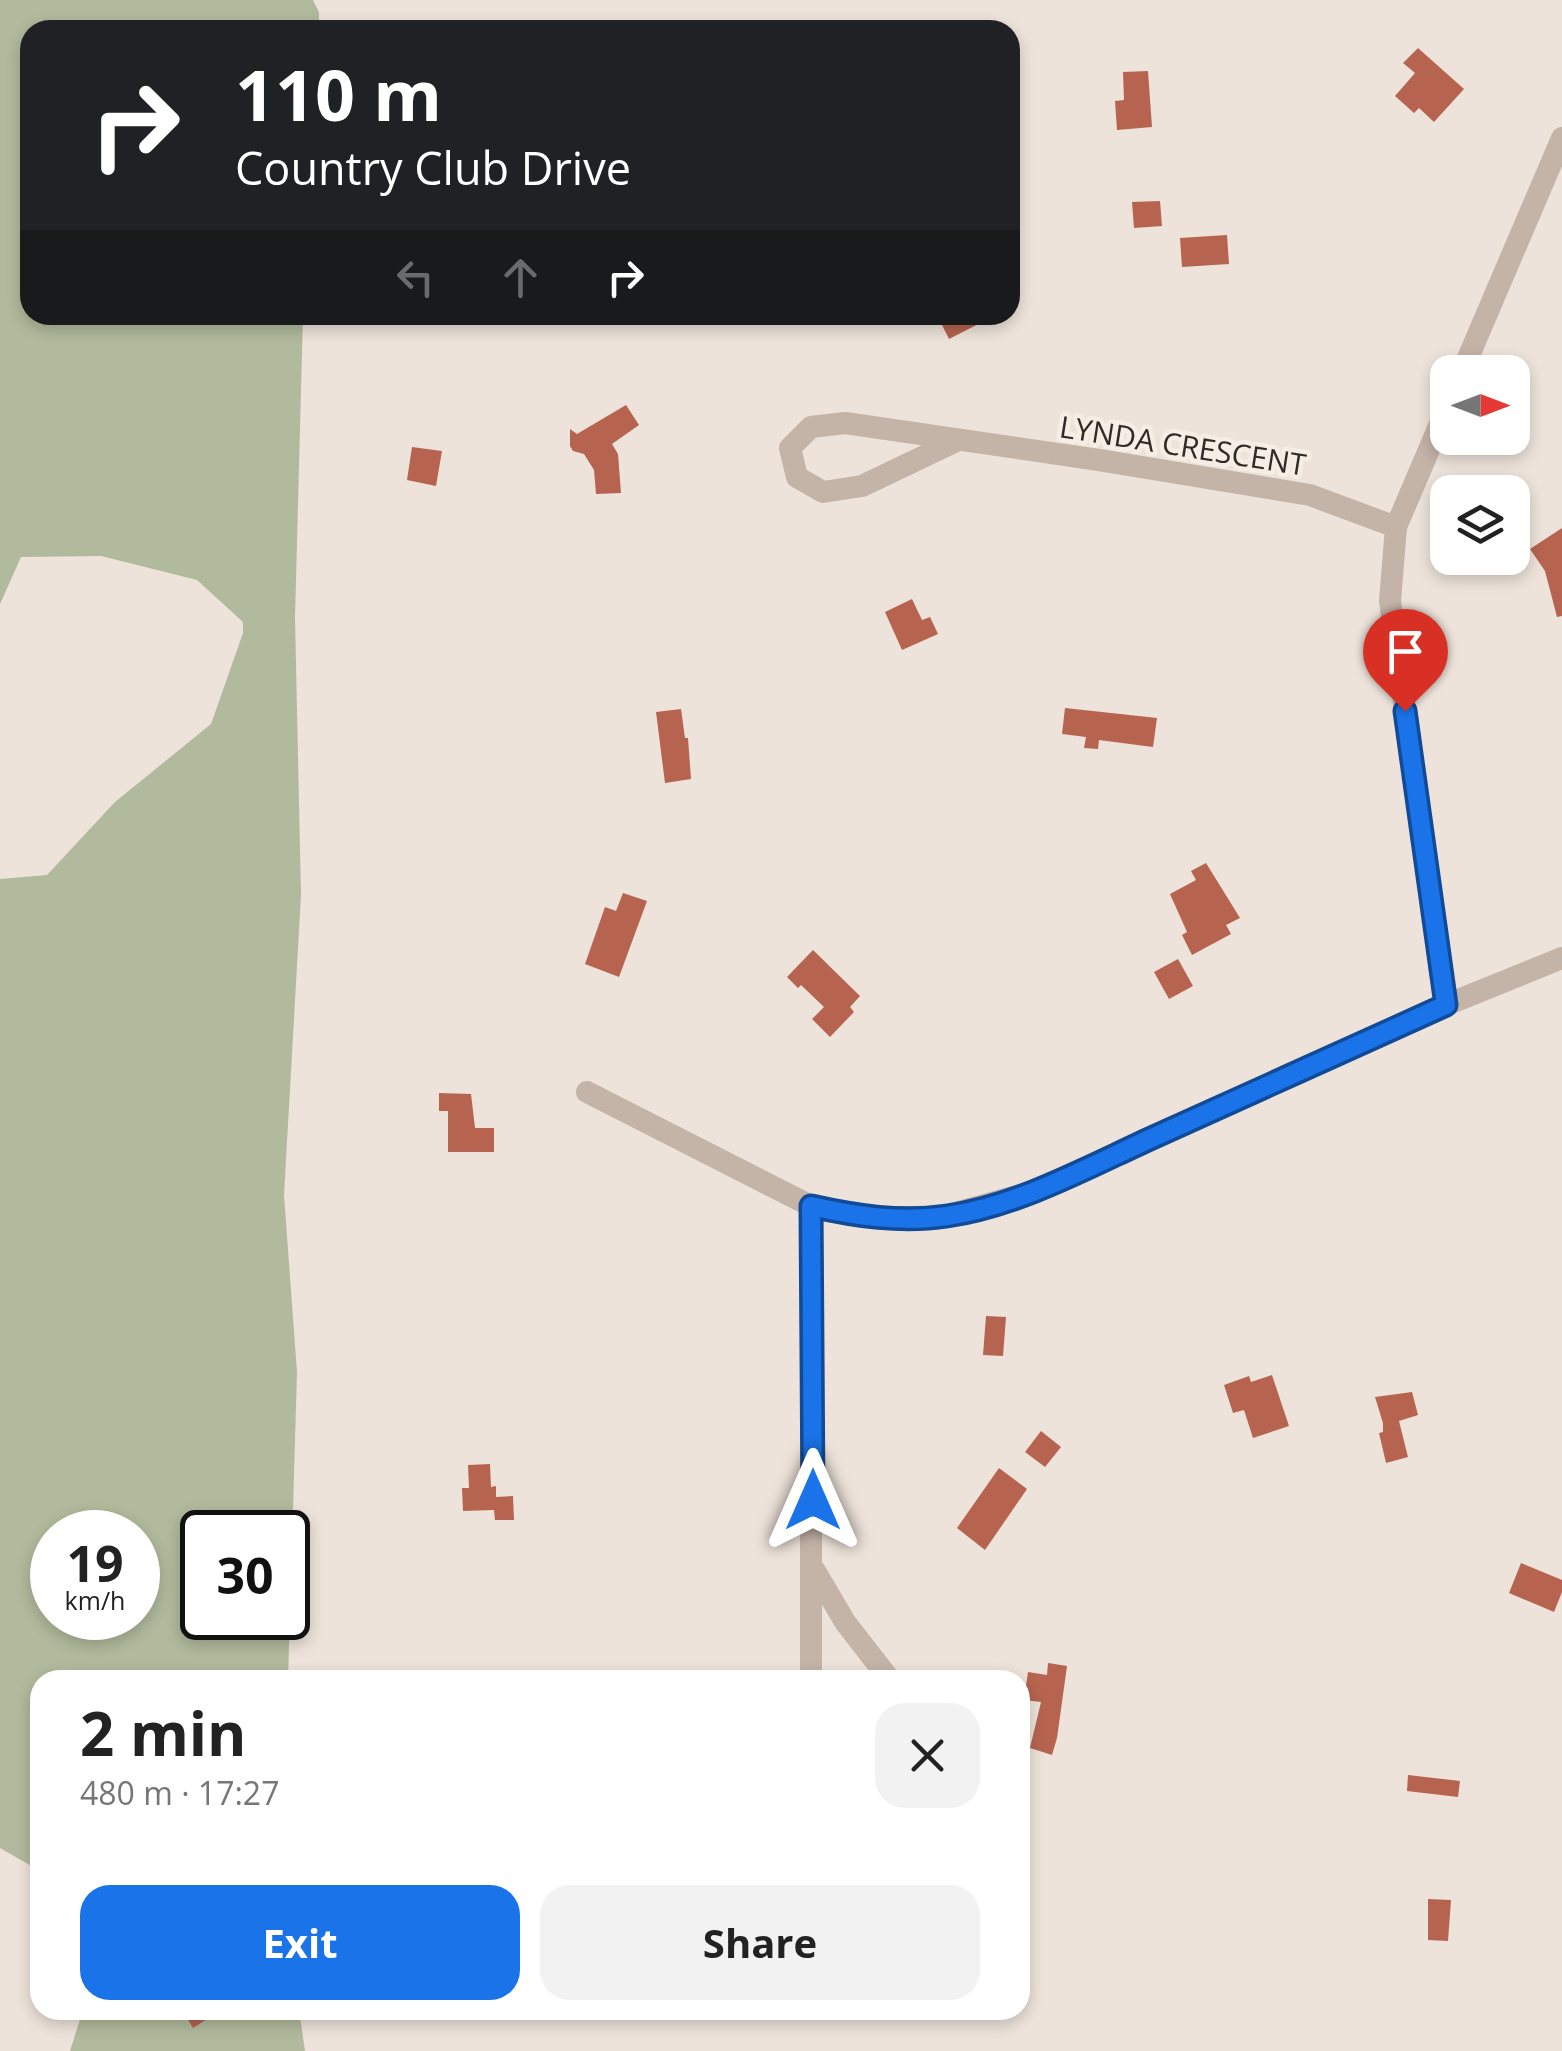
<!DOCTYPE html>
<meta charset="utf-8">
<style>
body{margin:0;font-family:"Open Sans",sans-serif;background:#f2f2f2;color:#222;height:100vh;display:flex;flex-direction:column;font-size:38px;white-space:nowrap}
*{box-sizing:border-box;margin:0}
p{font-size:32px;color:#767676}
.icon{flex:none;width:55px;height:55px;fill:none;stroke:currentColor;stroke-width:2;stroke-linecap:round;stroke-linejoin:round}
.map{position:relative;flex:1;overflow:hidden}
.drawer{position:absolute;left:30px;top:1670px;width:1000px;height:350px;display:flex;flex-direction:column;background:#fff;border-radius:30px;box-shadow:0 5px 15px #0003}
.drawer>*{flex:none}
.banner{position:absolute;left:20px;top:20px;width:1000px;height:305px;border-radius:30px;box-shadow:0 5px 15px #0003;background:#202124;color:#fff;overflow:hidden}
.needle{width:65px;rotate:90deg}
.tools{position:absolute;left:1430px;top:355px;display:grid;gap:20px}
.tools a{display:grid;place-items:center;width:100px;height:100px;border-radius:20px;background:#fff;box-shadow:0 5px 15px #0003;font-size:50px}
.speed{position:absolute;left:30px;top:1510px;display:flex;gap:20px;font-size:50px;font-weight:700;text-align:center}
.speed>*{display:grid;place-content:center;width:130px;height:130px;border-radius:50%;background:#fff;box-shadow:0 5px 15px #0003;line-height:1}
.speed small{font-size:25px;font-weight:400}
.speed .limit{border:5px solid #111;border-radius:15px;background:#fff;color:#111}
.pin{position:absolute;display:grid;place-items:center;width:85px;height:85px;color:#fff;margin:-102px -42px;border-radius:50% 50% 50% 0;rotate:-45deg;box-shadow:0 0 10px #0007}
.pin .icon{rotate:45deg}
.me{position:absolute;width:110px;margin:-55px;rotate:0deg;stroke-linejoin:round;filter:drop-shadow(0 0 8px #0008)}
.turn{display:flex;align-items:center;gap:35px;height:210px;padding:0 50px;font-size:45px}
.turn .icon{width:130px;height:130px;stroke-width:2.5}
.turn b{display:block;font-size:70px;line-height:85px}
.lanes{display:flex;align-items:center;height:95px;padding:0 50px;background:#0003;justify-content:center;gap:50px;direction:ltr}
.lanes .off{opacity:.35}
.round{display:grid;place-items:center;flex:none;width:105px;height:105px;border-radius:30px;background:#f2f2f2}
.headline{display:flex;align-items:center;justify-content:space-between;height:170px;padding:0 50px}
h1{font-size:60px;font-weight:700;line-height:75px}
.button{display:flex;gap:20px;margin-top:auto;padding:20px 50px}
.button a{flex:1;height:115px;border-radius:30px;background:#1a73e8;color:#fff;font-size:40px;font-weight:700;line-height:115px;text-align:center}
.button a+a{background:#f2f2f2;color:#222}
.map>svg:first-child{display:block}
.green{fill:#b1ba9c;fill-rule:evenodd}
.building{fill:#b6644f}
.lines{fill:none;stroke-linecap:round;stroke-linejoin:round}
.minor{stroke:#c4b3a7;stroke-width:22}
.route-casing{stroke:#114b97;stroke-width:25}
.route{stroke:#1a73e8;stroke-width:18}
.labels{text-anchor:middle;dominant-baseline:central;stroke-width:9;stroke-linejoin:round;paint-order:stroke}
.street-label{font-size:30px;fill:#312a27;stroke:#f6ede5}
</style>
<div class="map">
<svg width="1562" height="2051" viewBox="0 0 1562 2051">
<rect width="100%" height="100%" fill="#ede3da"/>
<path class="green" d="M0,0H313L319,12V30H30V315H303L295,618L301,895L284,1195L297,1372L288,1680H40V1871L0,1848V879L47,875L115,802L211,724L243,633V622L197,580L101,556L21,557L0,604ZM52,1532H138V1618H52ZM202,1532H288V1618H202Z
M83,2010H299L305,2051H70Z"/>
<path class="building" d="M1418,48L1464,89L1434,122L1419,108L1414,113L1395,96L1415,73L1403,63Z
M1148,71L1152,127L1117,130L1115,101L1124,100L1123,72Z
M1160,201L1162,226L1134,228L1132,202Z
M1227,235L1229,264L1182,267L1180,238Z
M937,315H996L949,339Z
M626,405L639,425L612,444L618,454L621,493L596,494L594,470L584,454L573,451L570,446V429L577,434Z
M412,447L442,451L436,486L407,480Z
M1562,528V616L1557,617L1545,571L1530,549Z
M912,599L922,620L930,617L938,634L902,650L885,612Z
M1065,708L1157,718L1153,747L1099,740L1098,749L1084,748L1086,737L1062,734Z
M681,709L685,738H688L691,779L665,783L656,712Z
M1206,863L1240,918L1226,925L1231,934L1192,955L1182,935L1187,932L1170,894L1196,880L1191,871Z
M623,893L647,901L619,977L585,964L605,907L616,911Z
M813,950L860,996L850,1007L854,1012L830,1037L812,1019L824,1007L801,985L798,988L787,977Z
M1178,959L1193,986L1169,999L1154,972Z
M439,1093L471,1094L475,1128H494V1152H448V1111H439Z
M986,1316L1006,1317L1003,1356L983,1355Z
M1272,1375L1289,1426L1253,1438L1244,1410L1233,1413L1224,1385L1249,1376L1251,1382Z
M1412,1392L1418,1415L1399,1421L1408,1457L1386,1463L1379,1433L1383,1432V1423L1375,1397Z
M1041,1431L1061,1447L1045,1467L1025,1452Z
M490,1464L491,1487L496,1486V1497L513,1496L514,1520H495L494,1510L463,1511L462,1488H469L468,1465Z
M999,1468L1027,1489L985,1550L957,1528Z
M1521,1563L1562,1580V1592L1554,1612L1509,1593Z
M1048,1663L1067,1666L1057,1738L1052,1755L1030,1748L1041,1702L1024,1700L1028,1672L1047,1675Z
M1408,1775L1460,1781L1458,1797L1407,1791Z
M1428,1899L1451,1900L1448,1941L1428,1940Z
M182,2010H221L193,2028Z"/>
<g class="lines">
<path class="minor" d="M1462,372L1562,138
M956,441L862,486L823,492L797,477L790,448L811,427L845,423L1099,460L1310,495L1396,527
M1446,1005L1390,601L1396,527L1448,405
M587,1092L811,1206L879,1218L944,1216L1031,1192L1446,1005L1562,958
M815,1571L845,1622L890,1680
M811,1680V1206"/>
</g>
<g class="lines">
<g class="route-casing">
<path id="route" d="M813,1500L811,1206C856,1216 901,1223 947,1216C1020,1205 1088,1167 1154,1137C1251,1093 1349,1049 1446,1005L1405,711"/>
</g>
<use href="#route" class="route"/>
</g>
<g class="labels">
<g class="street-label">
<text transform="translate(1183 445) rotate(9)">LYNDA CRESCENT</text>
</g>
</g>
</svg>
<div class="tools">
<a><svg class="needle" viewBox="-14 -14 28 28"><path d="M0-13l5 13h-10z" fill="#e53935"/><path d="M0 13l5-13h-10z" fill="#767676"/></svg></a>
<a><svg class="icon" aria-label="layers" viewBox="0 0 24 24"><path d="M12 4l9 5-9 5-9-5zM3 14l9 5 9-5"/></svg></a>
</div>
<div class="speed"><div>19<small>km/h</small></div><div class="limit">30</div></div>
<div class="pin" style="left:1405px;top:711px;background:#d93025"><svg class="icon" aria-label="arrive" viewBox="0 0 24 24"><path d="M6 21V4h12l-3 4 3 4H6"/></svg></div>
<svg class="me" style="left:813px;top:1500px" viewBox="-20 -20 40 40"><path d="M0-17L14 15 0 8-14 15z" fill="#1a73e8" stroke="#fff" stroke-width="4"/></svg>
<div class="banner">
<div class="turn"><svg class="icon" aria-label="right" viewBox="0 0 24 24"><path d="M7 20v-9h11M14 6l5 5-5 5"/></svg><div><b>110 m</b>Country Club Drive</div></div>
<div class="lanes"><svg class="icon off" aria-label="left" viewBox="0 0 24 24"><path d="M17 20v-9H6M10 6l-5 5 5 5"/></svg><svg class="icon off" aria-label="ahead" viewBox="0 0 24 24"><path d="M12 20V5M6 11l6-6 6 6"/></svg><svg class="icon" aria-label="right" viewBox="0 0 24 24"><path d="M7 20v-9h11M14 6l5 5-5 5"/></svg></div>
</div>
<section class="drawer">
<div class="headline"><div><h1>2 min</h1><p>480 m · 17:27</p></div><a class="round"><svg class="icon" aria-label="close" viewBox="0 0 24 24"><path d="M6 6l12 12M18 6L6 18"/></svg></a></div>
<div class="button"><a>Exit</a><a>Share</a></div>
</section>
</div>
